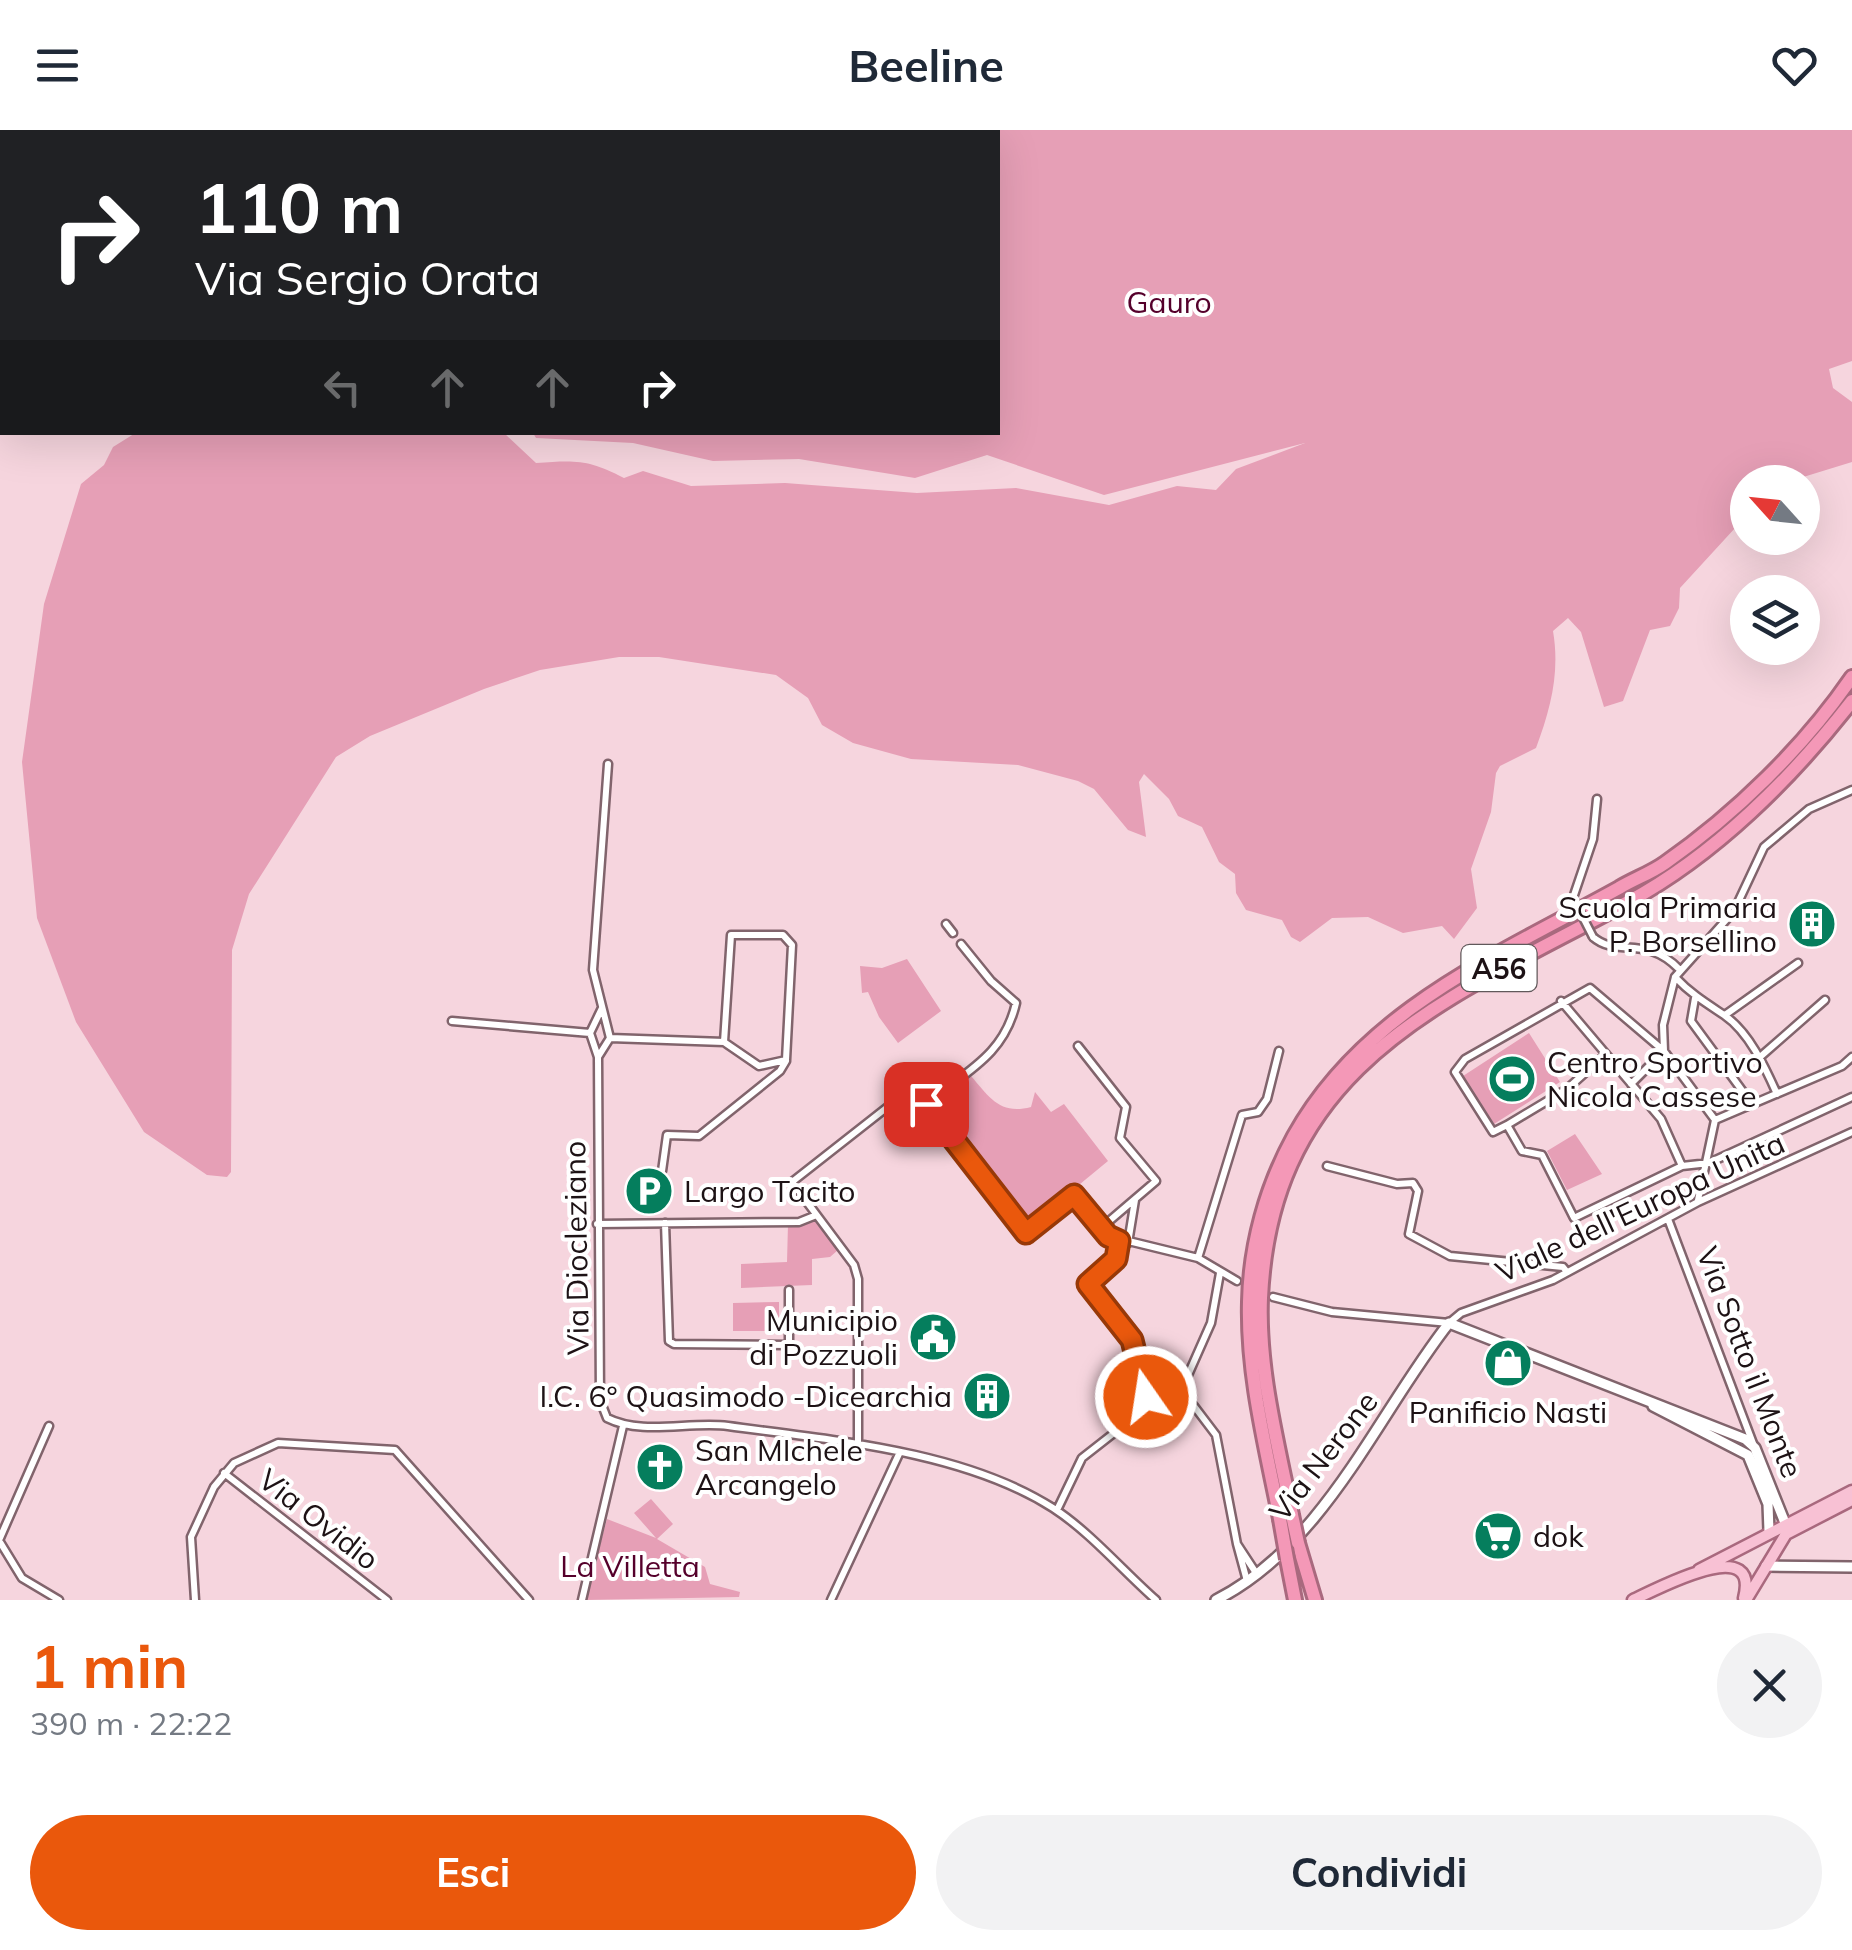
<!DOCTYPE html>
<html lang="it">
<meta charset="utf-8">
<style>
body{margin:0;font-family:Mulish,sans-serif;background:#f2f2f3;color:#1f2937;height:100vh;display:flex;flex-direction:column;font-size:38px;white-space:nowrap}
*{box-sizing:border-box;margin:0}
p{font-size:32px;color:#747a83}
.icon{flex:none;width:55px;height:55px;fill:none;stroke:currentColor;stroke-width:2;stroke-linecap:round;stroke-linejoin:round}
.map{position:relative;height:1470px;overflow:hidden}
.side{display:flex;flex-direction:column;background:#fff;flex:1}
.side>*{flex:none}
.top-card{position:absolute;left:0px;top:0px;width:1000px;height:305px;box-shadow:0 10px 40px #0002;background:#202124;color:#fff;overflow:hidden}
.needle{width:65px;rotate:297deg}
.fabs{position:absolute;left:1730px;top:335px;display:grid;gap:20px}
.fabs a{display:grid;place-items:center;width:90px;height:90px;border-radius:50%;background:#fff;box-shadow:0 10px 40px #0002;font-size:50px}
.pin{position:absolute;display:grid;place-items:center;width:85px;height:85px;color:#fff;margin:-42px;border-radius:20px;box-shadow:0 5px 15px #0006}
.me{position:absolute;width:110px;margin:-55px;rotate:347deg;stroke-linejoin:round;filter:drop-shadow(0 0 8px #0008)}
.turn{display:flex;align-items:center;gap:35px;height:210px;padding:0 30px;font-size:45px}
.turn .icon{width:130px;height:130px;stroke-width:2.5}
.turn b{display:block;font-size:70px;line-height:85px}
.lanes{display:flex;align-items:center;height:95px;padding:0 30px;background:#0003;justify-content:center;gap:50px;direction:ltr}
.lanes .off{opacity:.35}
.round{display:grid;place-items:center;flex:none;width:105px;height:105px;border-radius:52px;background:#f2f2f3}
.head{display:flex;align-items:center;justify-content:space-between;height:170px;padding:0 30px}
h1{font-size:60px;font-weight:700;line-height:75px;color:#ea580c}
.action{display:flex;gap:20px;margin-top:auto;padding:20px 30px}
.action a{flex:1;height:115px;border-radius:60px;background:#ea580c;color:#fff;font-size:40px;font-weight:700;line-height:115px;text-align:center}
.action a+a{background:#f2f2f3;color:#1f2937}
header{display:flex;justify-content:space-between;align-items:center;height:130px;padding:0 30px;background:#fff;font-size:45px;font-weight:700}
.map>svg:first-child{display:block}
.green{fill:#e69fb6}
.lines{fill:none;stroke-linecap:round;stroke-linejoin:round}
.street-casing{stroke:#81646c;stroke-width:11}
.secondary-casing{stroke:#81646c;stroke-width:14}
.primary-casing{stroke:#a9697e;stroke-width:15}
.highway-casing{stroke:#a9697e;stroke-width:18}
.street{stroke:#fff;stroke-width:6}
.secondary{stroke:#fff;stroke-width:9}
.primary{stroke:#f8c1d4;stroke-width:10}
.highway{stroke:#f498b7;stroke-width:12}
.street-bridge-casing{stroke:#81646c;stroke-width:11;stroke-linecap:butt}
.highway-bridge-casing{stroke:#a9697e;stroke-width:18;stroke-linecap:butt}
.street-bridge{stroke:#fff;stroke-width:6}
.highway-bridge{stroke:#f498b7;stroke-width:12}
.route-casing{stroke:#983908;stroke-width:25}
.route{stroke:#ea580c;stroke-width:18}
.labels{text-anchor:middle;dominant-baseline:central;stroke-width:8;stroke-linejoin:round;paint-order:stroke}
.shield{fill:#fff;stroke:#61595b;stroke-width:2.5}
.shield-label{font-size:28px;font-weight:bold;fill:#1d1215}
.park-label{font-size:30px;fill:#55002b;stroke:#fff}
.poi-label{font-size:30px;fill:#1d1215;stroke:#fff;text-anchor:start}
.street-label{font-size:30px;fill:#1d1215;stroke:#fff}
</style>
<header><svg class="icon" aria-label="menu" viewBox="0 0 24 24"><path d="M4 6h16M4 12h16M4 18h16"/></svg>Beeline<svg class="icon" aria-label="heart" viewBox="0 0 24 24"><path d="M12 20l-8-8c-3-5 5-10 8-4 3-6 11-1 8 4z"/></svg></header>
<div class="map">
<svg width="1852" height="1470" viewBox="0 0 1852 1470">
<rect width="100%" height="100%" fill="#f6d5de"/>
<path class="green" d="M307,0H1852V231L1829,239L1833,258L1852,272V332L1787,352H1748L1747,385L1680,458L1679,478L1670,496L1650,500L1623,571L1604,577L1581,502L1568,488L1553,501C1560,542 1551,578 1536,618L1500,636L1496,643L1491,682L1471,739L1477,778L1454,809L1442,796L1403,803L1368,787L1332,788L1300,812L1291,807L1282,790L1246,780L1236,763L1235,744L1219,732L1202,697L1178,686L1169,669L1144,644L1139,652L1146,707L1128,700L1094,659L1078,651L1018,635L911,629L853,613L822,595L808,568L776,545L659,527H619L540,540L484,559L370,606L336,627L249,764L232,820L231,1042L227,1047L207,1045L144,1002L76,892L37,788L22,632L44,474L81,354L104,335L113,317L137,302L504,303L536,333C578,330 589,330 624,348L643,341L691,356L785,353L917,363L1016,358L1109,375L1177,356L1216,360L1236,339L1305,313L1104,365L987,325L915,348L799,329L713,331L633,313L536,308L533,303L998,302V2Z
M907,829L941,881L898,913L879,887L868,862L862,863L860,836L882,838Z
M1529,903L1560,952L1494,994L1463,946Z
M971,946C990,968 1000,985 1031,977L1035,962L1051,982L1064,974L1108,1031L1040,1087L1024,1089L934,975Z
M1575,1004L1602,1044L1567,1060L1547,1021Z
M813,1089L838,1120L830,1127L812,1129V1155L741,1158V1134L787,1132L788,1094Z
M779,1172V1201H733V1173Z
M651,1369L673,1394L657,1409L705,1437L710,1454L740,1462L739,1467L585,1470L607,1389L656,1408L634,1383Z"/>
<g class="lines">
<g class="street-casing">
<path id="street" d="M608,634L593,840L610,908
M1573,768L1593,709L1597,669
M946,794L953,803
M1593,807C1617,828 1645,804 1679,839
M1675,847C1691,864 1706,873 1724,885C1749,902 1765,937 1777,964
M1695,868L1691,891L1752,974
M1561,871L1661,989L1682,1036L1709,1033L1852,967
M602,878L590,903L598,927L600,1270L607,1288C643,1306 689,1291 728,1296C832,1310 964,1321 1053,1378C1090,1402 1123,1441 1156,1470
M1725,885L1798,833
M452,891L590,903
M610,908L724,912L759,936L786,930L792,815L783,805H731L724,912
M1078,916L1126,977L1120,1008L1156,1051L1101,1098
M1606,924L1567,959L1507,995L1522,1021L1542,1025L1574,1088L1682,1036
M598,927L610,908
M1760,927L1825,870
M1631,954L1664,921L1663,895L1675,847L1734,781L1764,717L1809,679L1852,660
M926,974C965,942 1004,926 1016,873L991,851L961,814
M1715,990L1842,936L1852,927
M1507,995L1493,1002L1455,942L1465,929L1590,858L1664,921L1715,990L1698,1070
M1327,1036L1397,1054L1413,1053L1418,1061L1409,1104L1450,1126L1563,1137L1567,1142
M662,1041L667,1005L699,1006L780,941L786,931
M1668,1089L1754,1316
M665,1093L669,1211L674,1214L789,1215V1160
M597,1094L799,1092L814,1086
M1119,1111L1115,1129L1088,1155L1132,1210L1150,1273
M1128,1113L1135,1070
M1198,1128L1242,985L1258,982L1267,969L1279,921
M1273,1167L1332,1182L1449,1193L1461,1183L1553,1150L1698,1072L1852,1002
M1178,1255L1216,1305L1237,1414
M858,1317V1149L854,1135L792,1052L913,957L1026,1103L1074,1065L1108,1106L1198,1128L1237,1151
M224,1343L387,1470
M1057,1380L1082,1328L1188,1245L1211,1193L1220,1143
M0,1408L49,1296
M0,1412L22,1448L59,1470
M1247,1451L1237,1414L1256,1443
M195,1470L191,1407L214,1357L234,1333L278,1313L395,1320L529,1470
M582,1470L623,1296
M831,1470L899,1324"/>
</g>
<g class="secondary-casing">
<path id="secondary" d="M1653,1276L1748,1325L1768,1374L1769,1401
M1766,1436L1852,1437
M1216,1470C1325,1415 1378,1283 1449,1193L1745,1309L1755,1318L1785,1393"/>
</g>
<g class="primary-casing">
<path id="primary" d="M1699,1440L1852,1361
M1633,1470C1655,1460 1761,1402 1744,1468
M1746,1470L1786,1404L1852,1370"/>
</g>
<g class="highway-casing">
<path id="highway" d="M1292,1385C1278,1314 1258,1240 1261,1168C1272,930 1450,869 1628,772C1715,725 1792,648 1852,571
M1280,1389C1266,1318 1247,1245 1249,1172C1250,1115 1266,1057 1294,1006C1364,880 1498,825 1619,758C1634,749 1651,743 1665,733C1735,684 1804,617 1852,547
M1298,1413L1315,1470
M1287,1429L1295,1470"/>
</g>
<use href="#street" class="street"/>
<use href="#secondary" class="secondary"/>
<use href="#primary" class="primary"/>
<use href="#highway" class="highway"/>
<g class="street-bridge-casing">
<path id="street-bridge" d="M1573,768L1593,807"/>
</g>
<g class="highway-bridge-casing">
<path id="highway-bridge" d="M1292,1385L1298,1413
M1280,1389L1287,1429"/>
</g>
<use href="#street-bridge" class="street-bridge"/>
<use href="#highway-bridge" class="highway-bridge"/>
</g>
<g class="lines">
<g class="route-casing">
<path id="route" d="M926,974L1026,1103L1074,1065L1108,1106L1119,1111L1116,1129L1088,1154L1132,1210L1146,1267"/>
</g>
<use href="#route" class="route"/>
</g>
<defs>
<g id="building-disc" transform="scale(2.5)"><circle r="9.5" fill="#057e5d" stroke="#fff"/><path d="M-4-6H4V6H1V3H-1V6H-4ZM-2.5-4.3h1.7v1.8h-1.7ZM.8-4.3h1.7v1.8H.8ZM-2.5-1h1.7V.8h-1.7ZM.8-1h1.7V.8H.8Z" fill="#fff"/></g>
<g id="stadium-disc" transform="scale(2.5)"><circle r="9.5" fill="#057e5d" stroke="#fff"/><path d="M0-5a6.5 5 0 1 0 0 10a6.5 5 0 1 0 0-10ZM-3.5-1.8h7v3.6h-7Z" fill="#fff"/></g>
<g id="parking-disc" transform="scale(2.5)"><circle r="9.5" fill="#057e5d" stroke="#fff"/><path d="M-3.5-5.5H1a3.5 3.5 0 0 1 0 7H-1V5.5H-3.5ZM-1-3.4V-.6H.8a1.4 1.4 0 0 0 0-2.8Z" fill="#fff"/></g>
<g id="civic-disc" transform="scale(2.5)"><circle r="9.5" fill="#057e5d" stroke="#fff"/><path d="M-.6-6.5H3V-4.5H.6V-3L4-1V1h2V6H-6V1h2V-1L-.6-3ZM-1.2 2.5V6h2.4V2.5Z" fill="#fff"/></g>
<g id="shop-disc" transform="scale(2.5)"><circle r="9.5" fill="#057e5d" stroke="#fff"/><path d="M-5-2.5h2.3a2.7 3.5 0 0 1 5.4 0H5L5.5 6h-11ZM-1.5-2.5h3a1.5 2.3 0 0 0-3 0Z" fill="#fff"/></g>
<g id="church-disc" transform="scale(2.5)"><circle r="9.5" fill="#057e5d" stroke="#fff"/><path d="M-1.2-6h2.4v3.5h3.3v2.4h-3.3V6h-2.4V-.1h-3.3v-2.4h3.3Z" fill="#fff"/></g>
<g id="supermarket-disc" transform="scale(2.5)"><circle r="9.5" fill="#057e5d" stroke="#fff"/><path d="M-6-5.5h2.5l.6 2H6L4.5 2H-2.5L-4.4-4H-6ZM-1.5 3.2a1.3 1.3 0 1 0 .1 0ZM3 3.2a1.3 1.3 0 1 0 .1 0Z" fill="#fff"/></g>
</defs>
<g fill-rule="evenodd">
<use href="#building-disc" x="1812" y="794"/>
<use href="#stadium-disc" x="1512" y="949"/>
<use href="#parking-disc" x="649" y="1061"/>
<use href="#civic-disc" x="933" y="1207"/>
<use href="#shop-disc" x="1508" y="1233"/>
<use href="#building-disc" x="987" y="1266"/>
<use href="#church-disc" x="660" y="1337"/>
<use href="#supermarket-disc" x="1498" y="1406"/>
</g>
<g class="labels">
<rect class="shield" x="1461.5" y="815" width="75" height="46" rx="8"/>
<g class="shield-label">
<text x="1499" y="838">A56</text>
</g>
<g class="park-label">
<text x="1169" y="172">Gauro</text>
<text x="630" y="1436">La Villetta</text>
</g>
<g class="poi-label">
<text x="1777" y="777" text-anchor="end">Scuola Primaria<tspan x="1777" dy="34">P. Borsellino</tspan></text>
<text x="1547" y="932">Centro Sportivo<tspan x="1547" dy="34">Nicola Cassese</tspan></text>
<text x="684" y="1061">Largo Tacito</text>
<text x="898" y="1190" text-anchor="end">Municipio<tspan x="898" dy="34">di Pozzuoli</tspan></text>
<text x="952" y="1266" text-anchor="end">I.C. 6° Quasimodo -Dicearchia</text>
<text x="1508" y="1282" text-anchor="middle">Panificio Nasti</text>
<text x="695" y="1320">San MIchele<tspan x="695" dy="34">Arcangelo</tspan></text>
<text x="1533" y="1406">dok</text>
</g>
<g class="street-label">
<text transform="translate(1640 1077) rotate(-25)">Viale dell'Europa Unita</text>
<text transform="translate(576 1118) rotate(-91)">Via Diocleziano</text>
<text transform="translate(1750 1232) rotate(69)">Via Sotto il Monte</text>
<text transform="translate(1323 1326) rotate(-52)">Via Nerone</text>
<text transform="translate(319 1389) rotate(38)">Via Ovidio</text>
</g>
</g>
</svg>
<div class="fabs">
<a><svg class="needle" viewBox="-14 -14 28 28"><path d="M0-13l5 13h-10z" fill="#e53935"/><path d="M0 13l5-13h-10z" fill="#747a83"/></svg></a>
<a><svg class="icon" aria-label="layers" viewBox="0 0 24 24"><path d="M12 4l9 5-9 5-9-5zM3 14l9 5 9-5"/></svg></a>
</div>
<div class="pin" style="left:926px;top:974px;background:#d93025"><svg class="icon" aria-label="arrive" viewBox="0 0 24 24"><path d="M6 21V4h12l-3 4 3 4H6"/></svg></div>
<svg class="me" style="left:1146px;top:1267px" viewBox="-20 -20 40 40"><circle r="17" fill="#ea580c" stroke="#fff" stroke-width="3"/><path d="M0-11L8 9 0 5-8 9z" fill="#fff"/></svg>
<div class="top-card">
<div class="turn"><svg class="icon" aria-label="right" viewBox="0 0 24 24"><path d="M7 20v-9h11M14 6l5 5-5 5"/></svg><div><b>110 m</b>Via Sergio Orata</div></div>
<div class="lanes"><svg class="icon off" aria-label="left" viewBox="0 0 24 24"><path d="M17 20v-9H6M10 6l-5 5 5 5"/></svg><svg class="icon off" aria-label="ahead" viewBox="0 0 24 24"><path d="M12 20V5M6 11l6-6 6 6"/></svg><svg class="icon off" aria-label="ahead" viewBox="0 0 24 24"><path d="M12 20V5M6 11l6-6 6 6"/></svg><svg class="icon" aria-label="right" viewBox="0 0 24 24"><path d="M7 20v-9h11M14 6l5 5-5 5"/></svg></div>
</div>
</div>
<section class="side">
<div class="head"><div><h1>1 min</h1><p>390 m · 22:22</p></div><a class="round"><svg class="icon" aria-label="close" viewBox="0 0 24 24"><path d="M6 6l12 12M18 6L6 18"/></svg></a></div>
<div class="action"><a>Esci</a><a>Condividi</a></div>
</section>
